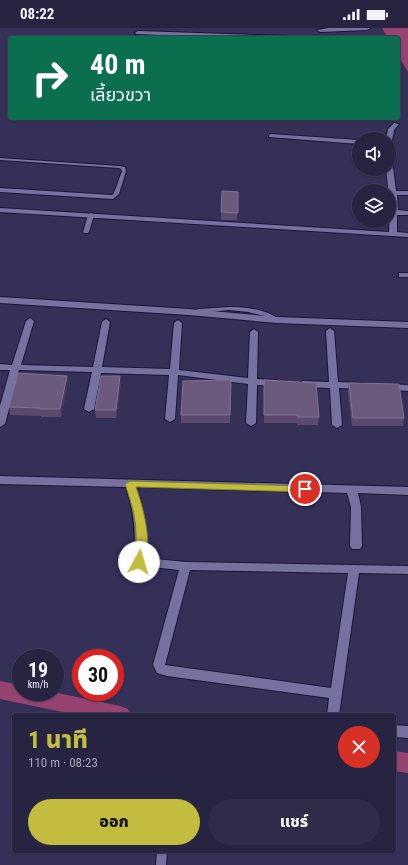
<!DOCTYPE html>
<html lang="th">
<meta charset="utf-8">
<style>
body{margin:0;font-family:"Roboto Condensed","Noto Sans Thai",sans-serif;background:#2f2c49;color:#f1f3f6;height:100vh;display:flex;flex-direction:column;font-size:15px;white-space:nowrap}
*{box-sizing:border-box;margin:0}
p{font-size:13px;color:#a4a4b2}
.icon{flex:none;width:22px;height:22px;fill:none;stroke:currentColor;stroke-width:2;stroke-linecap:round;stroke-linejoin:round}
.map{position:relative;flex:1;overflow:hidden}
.panel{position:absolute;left:12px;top:685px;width:384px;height:140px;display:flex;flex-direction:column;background:#272442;border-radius:4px;box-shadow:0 1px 3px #0004,0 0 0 1px #43415b}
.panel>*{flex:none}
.banner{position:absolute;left:8px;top:8px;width:392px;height:84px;border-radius:4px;box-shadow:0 1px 3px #0004,0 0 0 1px #43415b;background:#0b6e4f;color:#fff;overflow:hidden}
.tools{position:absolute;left:352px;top:104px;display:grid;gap:8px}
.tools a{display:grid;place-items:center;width:44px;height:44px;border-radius:50%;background:#272442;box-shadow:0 1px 3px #0004,0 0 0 1px #43415b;font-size:20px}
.speed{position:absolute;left:12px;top:621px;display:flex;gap:8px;font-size:20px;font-weight:700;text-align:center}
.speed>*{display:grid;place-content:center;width:52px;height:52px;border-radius:50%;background:#272442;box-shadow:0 1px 3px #0004,0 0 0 1px #43415b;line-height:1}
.speed small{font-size:10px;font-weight:400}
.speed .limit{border:6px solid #d22;background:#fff;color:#111}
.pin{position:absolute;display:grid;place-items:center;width:34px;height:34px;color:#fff;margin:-17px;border:2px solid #fff;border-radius:50%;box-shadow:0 1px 4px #0007}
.me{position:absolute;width:44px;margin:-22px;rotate:6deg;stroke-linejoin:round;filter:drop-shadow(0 0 3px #0008)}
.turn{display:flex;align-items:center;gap:14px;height:84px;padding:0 16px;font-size:18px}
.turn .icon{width:52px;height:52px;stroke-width:2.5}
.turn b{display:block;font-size:28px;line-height:34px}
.round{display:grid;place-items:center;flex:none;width:42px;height:42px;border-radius:21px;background:#2f2c49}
.headline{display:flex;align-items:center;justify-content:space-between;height:68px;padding:0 16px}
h1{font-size:24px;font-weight:800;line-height:30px;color:#c2bd3f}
.action{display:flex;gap:8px;margin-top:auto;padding:8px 16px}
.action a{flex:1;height:46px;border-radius:24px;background:#c2bd3f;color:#111;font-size:16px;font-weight:800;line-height:46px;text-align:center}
.action a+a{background:#2f2c49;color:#f1f3f6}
.status{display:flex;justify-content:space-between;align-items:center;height:28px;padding:0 20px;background:#272442;direction:ltr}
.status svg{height:11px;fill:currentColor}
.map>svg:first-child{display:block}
.water{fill:#964372}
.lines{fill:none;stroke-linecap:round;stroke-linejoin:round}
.canal{fill:#964372;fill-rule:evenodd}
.lane-casing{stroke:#1d163c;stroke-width:2}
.street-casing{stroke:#1d163c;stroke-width:2}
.lane{fill:#7672a0;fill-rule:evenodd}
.street{fill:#7672a0;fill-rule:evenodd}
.wall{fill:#5b496e}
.shaded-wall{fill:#45375f}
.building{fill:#6b5a7d;stroke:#807292}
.route{fill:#c2bd3f;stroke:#7e7b29}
</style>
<div class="status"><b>08:22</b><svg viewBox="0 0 49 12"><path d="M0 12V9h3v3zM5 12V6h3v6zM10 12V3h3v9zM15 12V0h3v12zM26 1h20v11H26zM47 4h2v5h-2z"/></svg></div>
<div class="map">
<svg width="408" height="837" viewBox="0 0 408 837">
<rect width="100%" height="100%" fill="#343058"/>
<path class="water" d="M382,0H408V44L398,27V10H388Z"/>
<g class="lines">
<path class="canal" d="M0,653L21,657V664H53L120,678L128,681L131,687H77L0,671Z
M394,723L408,725V745L394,743Z"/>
<g class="lane-casing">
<path id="lane" d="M0,130L119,138L125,139L126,143L119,166L113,171L0,164V160L112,167L114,165L122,143L121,141L119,140L0,132Z
M91,185L94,187L89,204L88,205H84L83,204L88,187Z
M229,279C246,279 267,281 280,292L277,294L265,288L248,284L229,282L198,285L195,283L198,281Z
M157,823H167L166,837H156Z"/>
</g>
<g class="street-casing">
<path id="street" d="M328,0H370L367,2L320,4L317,2Z
M138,3L287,8L290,10H236L136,6L135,5Z
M394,95L399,96L394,102L392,112L389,114V111H386L388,101Z
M271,106L359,112V116L269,109V107Z
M389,130L392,132L396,163H408V167H397L398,182L408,183V187H397V204L408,205V209L0,184V180L389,204L390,177L386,141H389Z
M399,245H408V249H399Z
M0,269L189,281L277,289L408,294V300L277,295L189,287L0,275Z
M30,290L34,293L21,337L93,339L102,294L106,291L110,294L102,339L170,341L174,295L178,292L182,295L179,342L248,350L250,304L254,301L258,304L257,351L277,352L282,355L277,358L257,357L256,395L251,398L246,395L248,356L178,347L175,391L170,394L165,391L169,347L101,345L94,381L89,384L84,381L92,344L19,342L5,396L0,399V378L10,342H0V336L12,337L26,293Z
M330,300L334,303L338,354L361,355L366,358L361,361L339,360L342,397L337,400L332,397L330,360L303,359L298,356L303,353L329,354L326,303Z
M387,356L408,357V363L384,361L382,359L384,357Z
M0,448L408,459V467L358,465L361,479L362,518L360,521H352L350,518L351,479L347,465L136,459C144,483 148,505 145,530L186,534L408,538V546L359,545L339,687H327L329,670L167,648L157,645L153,637L179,542L135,537L133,534C137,507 134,484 126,459L0,456ZM190,542L348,545L331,660L165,637Z
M394,697L408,698V710L394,709Z"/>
</g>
<use href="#lane" class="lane"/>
<use href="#street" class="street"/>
</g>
<path class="wall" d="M222,163L238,164L237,192H221Z
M67,348L68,355L61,389H41V388L10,387L9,379Z
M231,352L230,395H181V387Z
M264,352L319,389L318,397H297V395H264Z
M349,355L404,390L403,398H352L348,363Z
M121,356L116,390H96L95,382Z"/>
<path class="shaded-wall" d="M67,348L68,355L61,389L60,381Z
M120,348L121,356L116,390V382Z"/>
<path class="building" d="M222,163L238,164V185L221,184Z
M18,345L67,348L60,381H40V380L9,379Z
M101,348H120L116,382H95Z
M231,352L230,387H181L183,353Z
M264,352L316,355L319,389H298V387H264Z
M349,355L399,356L404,390H353Z"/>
<path class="route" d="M130,453L305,458L309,461L305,464L136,459C143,479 154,517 143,537H136C133,532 136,524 136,518C137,493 133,480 125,456Z"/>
</svg>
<div class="tools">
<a><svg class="icon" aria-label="sound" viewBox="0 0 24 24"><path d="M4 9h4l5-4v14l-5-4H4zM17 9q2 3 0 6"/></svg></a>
<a><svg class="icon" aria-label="layers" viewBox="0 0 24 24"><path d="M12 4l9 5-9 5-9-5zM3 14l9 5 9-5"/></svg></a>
</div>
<div class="speed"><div>19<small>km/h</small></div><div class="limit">30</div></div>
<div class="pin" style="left:305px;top:461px;background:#d93025"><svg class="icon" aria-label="arrive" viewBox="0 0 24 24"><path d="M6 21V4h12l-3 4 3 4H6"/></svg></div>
<svg class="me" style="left:139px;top:534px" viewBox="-20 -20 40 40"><circle r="19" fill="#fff"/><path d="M0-13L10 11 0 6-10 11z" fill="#c2bd3f"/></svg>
<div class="banner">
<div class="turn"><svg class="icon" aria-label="right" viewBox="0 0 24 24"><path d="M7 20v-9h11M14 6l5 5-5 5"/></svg><div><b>40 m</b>เลี้ยวขวา</div></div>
</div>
<section class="panel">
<div class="headline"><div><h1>1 นาที</h1><p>110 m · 08:23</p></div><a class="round" style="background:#d93025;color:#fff"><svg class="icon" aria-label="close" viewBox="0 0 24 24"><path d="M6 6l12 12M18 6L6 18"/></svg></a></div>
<div class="action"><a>ออก</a><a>แชร์</a></div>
</section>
</div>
